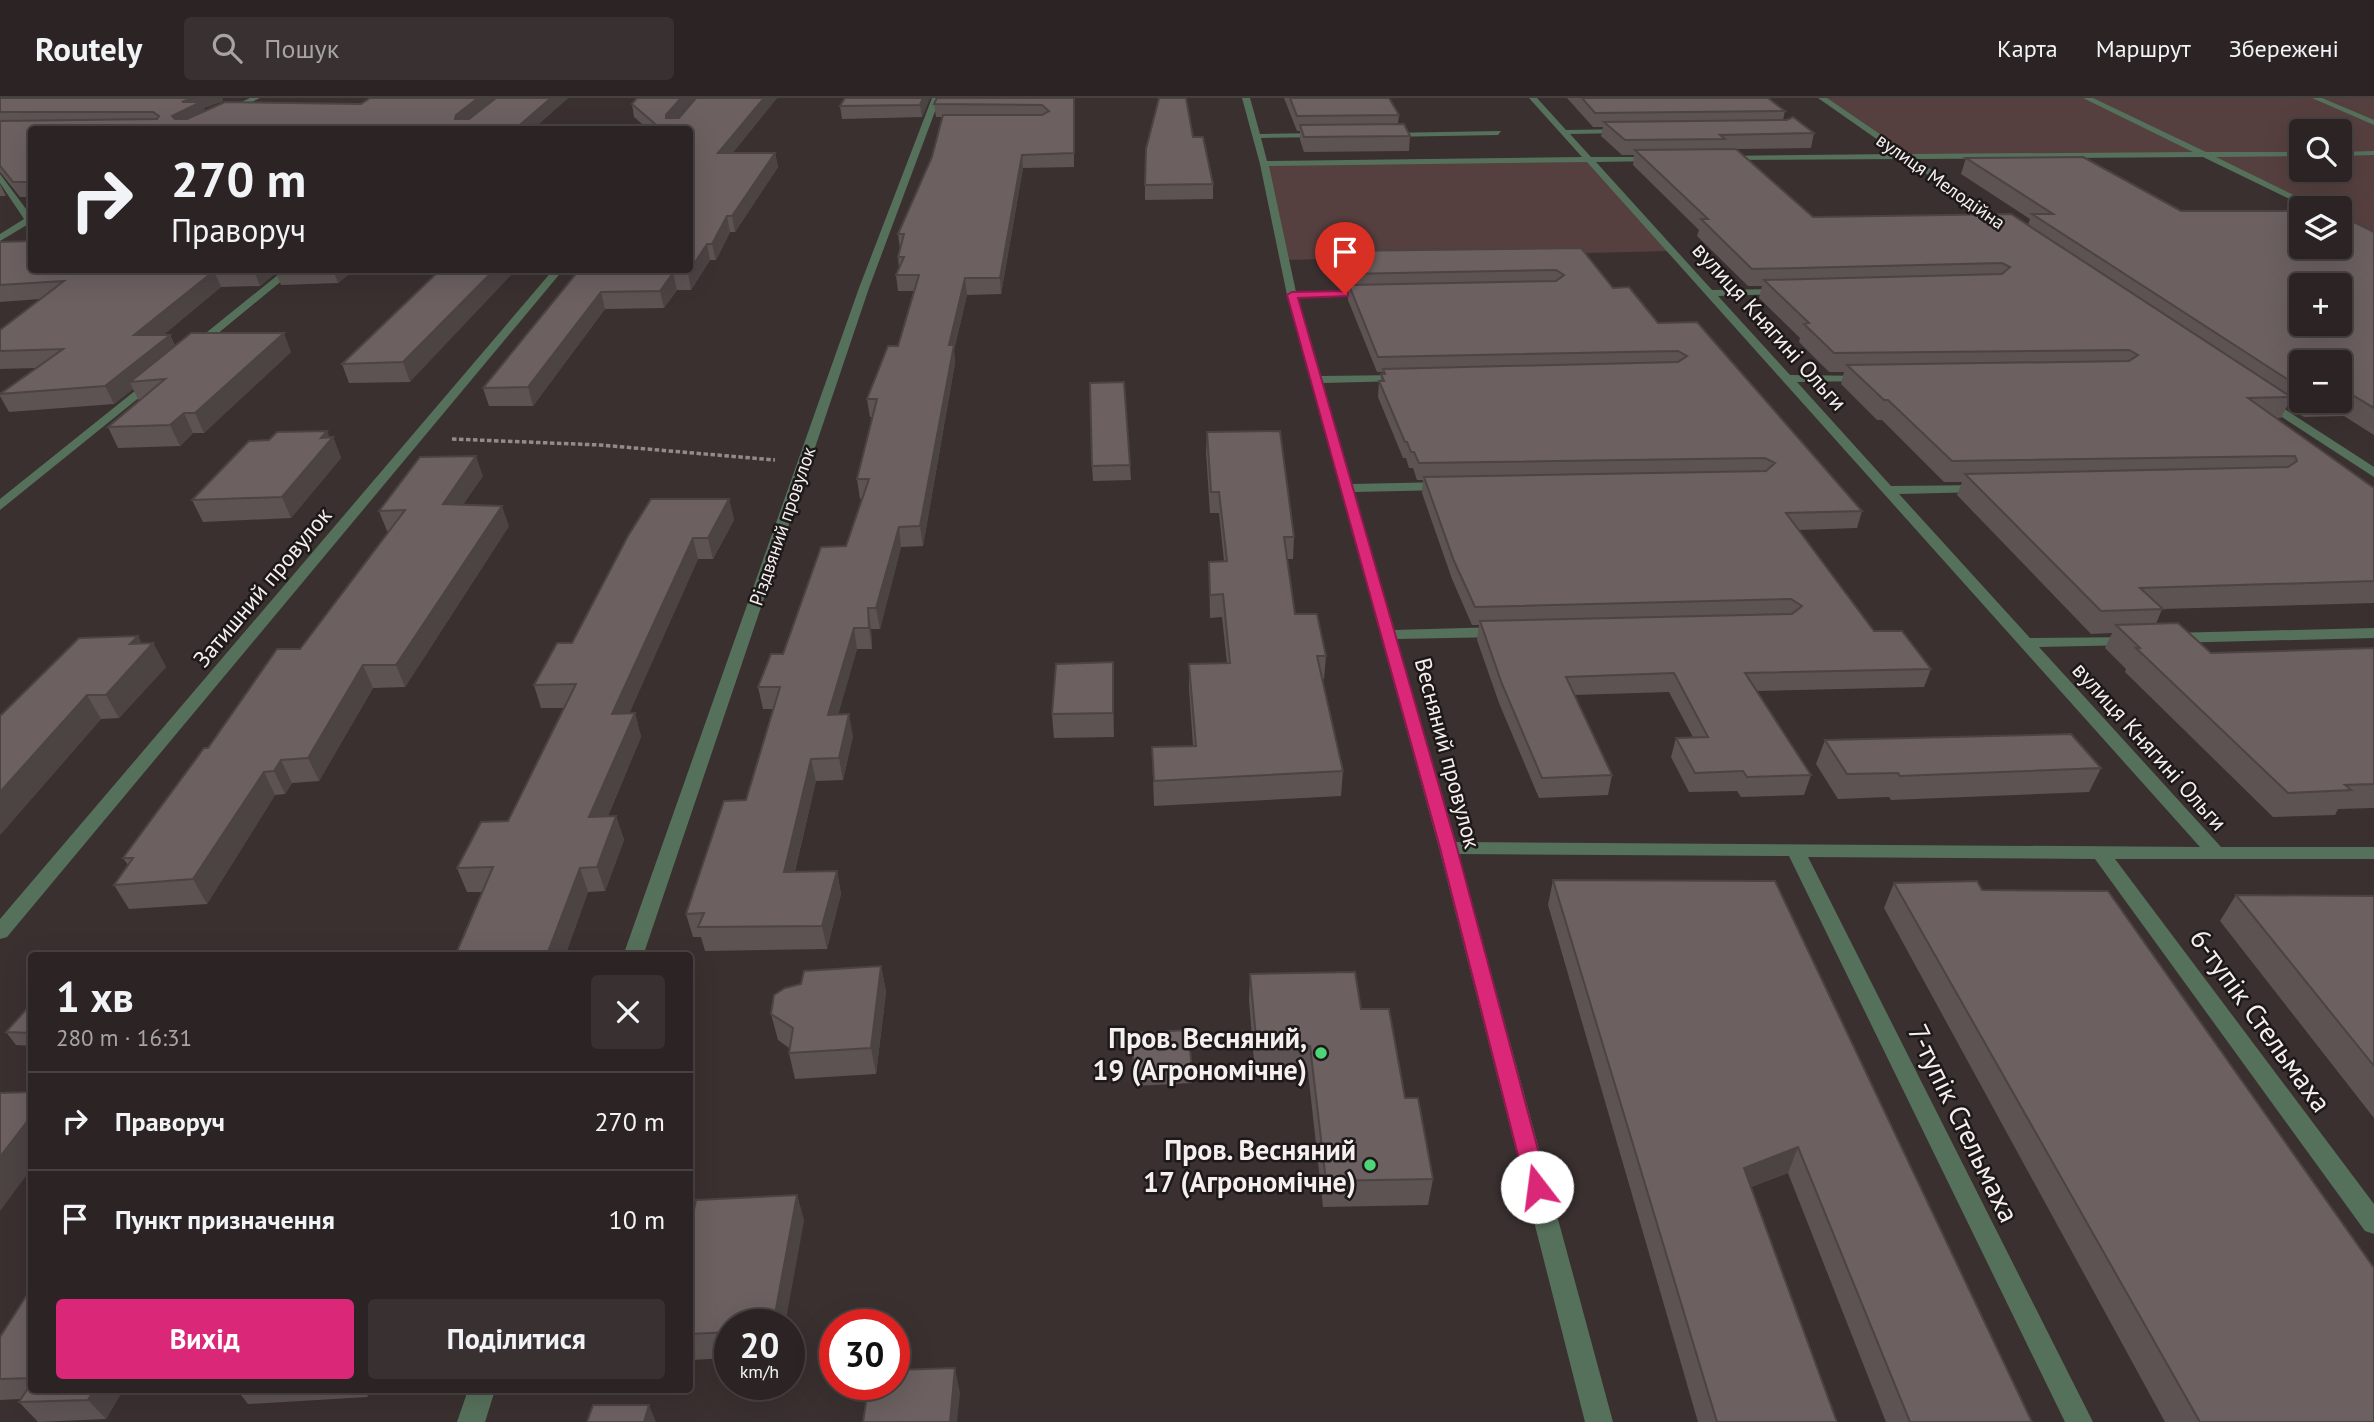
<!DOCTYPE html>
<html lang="uk">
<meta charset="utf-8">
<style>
body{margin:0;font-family:"PT Sans",sans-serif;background:#383031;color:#f1f3f6;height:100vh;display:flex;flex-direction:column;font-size:26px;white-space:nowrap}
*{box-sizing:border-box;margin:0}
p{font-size:23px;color:#a6a4a6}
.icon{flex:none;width:38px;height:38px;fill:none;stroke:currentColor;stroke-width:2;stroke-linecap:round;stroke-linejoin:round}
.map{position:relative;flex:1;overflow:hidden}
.details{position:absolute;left:28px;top:854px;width:665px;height:441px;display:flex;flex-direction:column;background:#2c2424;border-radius:7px;box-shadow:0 7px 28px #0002,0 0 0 2px #484141}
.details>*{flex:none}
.top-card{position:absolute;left:28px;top:28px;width:665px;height:147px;border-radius:7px;box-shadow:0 7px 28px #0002,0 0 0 2px #484141;background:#2c2424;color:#f1f3f6;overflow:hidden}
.fabs{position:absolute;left:2289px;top:21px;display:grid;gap:14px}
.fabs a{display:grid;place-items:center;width:63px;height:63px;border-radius:7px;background:#2c2424;box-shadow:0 7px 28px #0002,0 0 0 2px #484141;font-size:35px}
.speed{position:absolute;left:714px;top:1211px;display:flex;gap:14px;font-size:35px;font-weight:700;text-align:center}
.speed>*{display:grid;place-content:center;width:91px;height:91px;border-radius:50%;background:#2c2424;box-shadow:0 7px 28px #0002,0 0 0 2px #484141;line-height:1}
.speed small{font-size:18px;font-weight:400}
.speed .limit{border:10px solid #d22;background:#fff;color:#111}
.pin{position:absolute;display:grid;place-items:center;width:60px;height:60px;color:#fff;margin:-72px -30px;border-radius:50% 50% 50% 0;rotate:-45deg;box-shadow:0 0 7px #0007}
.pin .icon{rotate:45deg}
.me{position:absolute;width:77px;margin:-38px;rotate:345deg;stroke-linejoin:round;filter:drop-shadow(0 0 5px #0008)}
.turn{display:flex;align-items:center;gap:24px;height:147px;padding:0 28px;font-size:32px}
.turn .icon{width:91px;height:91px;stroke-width:2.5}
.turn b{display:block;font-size:49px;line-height:60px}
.round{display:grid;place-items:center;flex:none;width:74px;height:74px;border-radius:7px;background:#383031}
.headline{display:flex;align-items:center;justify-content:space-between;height:119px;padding:0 28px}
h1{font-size:42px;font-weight:600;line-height:52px}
.button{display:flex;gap:14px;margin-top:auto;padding:14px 28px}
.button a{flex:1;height:80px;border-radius:7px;background:#db2777;color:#fff;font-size:28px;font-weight:600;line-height:80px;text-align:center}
.button a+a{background:#383031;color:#f1f3f6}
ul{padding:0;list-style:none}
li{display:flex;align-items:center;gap:21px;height:98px;padding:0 28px;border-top:2px solid #484141}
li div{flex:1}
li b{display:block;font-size:26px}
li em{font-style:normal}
header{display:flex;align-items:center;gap:42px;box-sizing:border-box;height:98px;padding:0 35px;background:#2c2424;border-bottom:2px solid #484141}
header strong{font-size:33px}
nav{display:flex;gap:38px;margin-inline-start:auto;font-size:24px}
.search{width:490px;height:63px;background:#383031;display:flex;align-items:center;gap:18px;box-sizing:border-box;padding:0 24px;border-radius:7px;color:#a6a4a6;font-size:26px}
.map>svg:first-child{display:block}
.green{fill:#563f3f;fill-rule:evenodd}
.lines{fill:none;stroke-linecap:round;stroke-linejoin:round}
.path{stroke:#938a8a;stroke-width:3.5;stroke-dasharray:4.5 2.5;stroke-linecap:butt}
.minor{fill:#56715b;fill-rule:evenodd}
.wall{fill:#5d5353;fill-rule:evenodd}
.shaded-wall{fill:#4c4343}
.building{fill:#6c6060;stroke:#4c4343;stroke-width:2;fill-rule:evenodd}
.route{fill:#db2777;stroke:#8e194d;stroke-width:2}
.poi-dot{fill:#4cd677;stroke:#1e1919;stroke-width:2.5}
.labels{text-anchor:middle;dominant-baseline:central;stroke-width:5;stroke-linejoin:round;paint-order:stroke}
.far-street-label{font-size:19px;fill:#f6efef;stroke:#1e1919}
.street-label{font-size:23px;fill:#f6efef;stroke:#1e1919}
.near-street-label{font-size:28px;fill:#f6efef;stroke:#1e1919}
.near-poi-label{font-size:28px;font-weight:bold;fill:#f6efef;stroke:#1e1919;text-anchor:end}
</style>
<header>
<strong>Routely</strong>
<div class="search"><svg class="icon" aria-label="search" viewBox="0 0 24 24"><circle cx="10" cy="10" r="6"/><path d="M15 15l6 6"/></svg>Пошук</div>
<nav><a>Карта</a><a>Маршрут</a><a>Збережені</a></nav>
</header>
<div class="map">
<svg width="2374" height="1324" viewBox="0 0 2374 1324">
<rect width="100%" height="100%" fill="#3a3030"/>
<path class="green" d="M1822,0H2374V139L2340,123V110H2315L2204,56L1906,58ZM2301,33H2340V72H2301Z
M1589,62L1671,153L1284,162L1264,66Z"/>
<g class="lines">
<path class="path" d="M452,341L600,347L775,362"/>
<path class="minor" d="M250,0H260L192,32H180Z
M932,0H940L869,190L643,858H623L859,190Z
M1242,0H1250L1260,36L1323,35L1327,37L1323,39L1261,40L1267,63L1582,59L1529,0H1537L1566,32L1626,31L1623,35L1570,36L1591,59H1659L1656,63L1596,64L1712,192L1786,191L1787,193L1782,196L1718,198L1790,277L1868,278V282L1864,283L1797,284L1891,388L1987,387V393L1982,394L1899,396L2030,540L2139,539L2141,542L2139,545L2133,547L2039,549L2221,749H2374V761H2115L2374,1106V1136L2365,1133L2095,761L1808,759L2093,1324H2065L1789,758L1459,756L1613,1324H1585L1439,750L1287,197L1260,66ZM1587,64L2200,749L1456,744L1397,541L1500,539L1508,534L1500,529L1394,532L1354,394L1446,392L1453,388L1446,384L1352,386L1323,285L1402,283L1408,280L1402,277L1321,278L1298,200L1372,198L1377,195L1372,192L1296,194L1269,68Z
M1818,0H1827L1909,56L2193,54L2083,0H2093L2206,54H2301V58L2216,59L2320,110H2308L2203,59L1916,61L2011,127L2013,129L2008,132L1905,61L1723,62L1719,60L1723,58L1898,56Z
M2312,0H2322L2374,22V27Z
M1501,33L1498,37L1386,39L1382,37L1386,35Z
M2374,53V57L2340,58V54Z
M0,76L32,119V124L0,143V136L24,121L0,85Z
M284,172H295L199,251H191V247Z
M553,172H563L7,839L0,841V821Z
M151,280L161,282L0,412V401Z
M2266,299L2374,369V379L2262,306L2260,303Z
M2374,530V540L2171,545L2163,540L2171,535Z
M468,1292H495L485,1324H457Z"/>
</g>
<path class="wall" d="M0,0H222L223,3L204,10L205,13L361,6L370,0H568L532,32H32V99H20L0,74Z
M696,0H777L732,55H775L778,69L735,134H730L716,162H710L691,192H677L664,210L605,211L533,308H489L483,290L579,172H690V32H649L634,19L632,6L679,20Z
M845,0H930L922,19L842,21L840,8Z
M937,0H1074V69L1023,70L1001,196L967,197L954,252L955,265L923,448L901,449L880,531H871L872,551H857L838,616L853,638L843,682L816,683L795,773H837L841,796L827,851L705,853L701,839H693L686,816L746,702L773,611H763L758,589L783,556L846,448L863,401H860L857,381L872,319H870L867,301L898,248L914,193H898L896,177L899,170L898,159L900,151L898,136L932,59L942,19H936L934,6Z
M1284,0H1389L1399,17L1398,26L1410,38L1409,53L1304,54L1300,42V33H1297Z
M1567,0H1768L1785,13L1783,22L1814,35L1811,50L1737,51L1813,119L2028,127L2030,121L1961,76L1966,60L2181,113L2374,134V337L2344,318L2304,319L2287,308L2281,320H2275L2374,390V505L2162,511L2156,526L2211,555L2374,550V710L2338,711L2335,717L2273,719L2125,574L2126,571L2105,550L2112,535L2091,536L1957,397L1962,384H1944L1882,322H1877L1841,286L1844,274H1829L1799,244L1800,240L1759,200L1762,188H1748L1697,138L1699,132L1633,67L1634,57H1622L1601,38L1603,29H1593ZM2301,264H2340V303H2301Z
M1193,39L1213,86V101L1145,102V87Z
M0,86L6,98H0Z
M0,144L32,172H354L338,185L281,187L276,175L260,188L221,189L163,237H170L175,248L291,254L204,335H193L180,348L118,350L108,329L139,303L133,291L114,306L9,314L0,298V295L36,270L0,271V232L40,201L0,204Z
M1581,150L1613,190L1658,225L1862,413L1857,430L1799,432L1874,533L1931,571L1924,589L1757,593L1811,677L1804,697L1741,699L1737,693L1689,694L1671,659L1676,640L1693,639L1669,594L1574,597L1612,677L1608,697L1539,700L1499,605L1477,542L1479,527H1472L1452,481L1422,395L1423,382H1417L1413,370H1409L1406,360H1403L1378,299L1379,283H1380L1381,276H1383V274H1377L1348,202V190H1344L1336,167V153Z
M440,172L410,284L349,285L342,266Z
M1207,334L1294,439L1293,461H1287L1295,516L1326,558L1324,581H1322L1343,673L1341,698L1154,708L1152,649L1193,648L1189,590V566L1227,565L1222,519L1210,520L1209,464L1224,463L1219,415H1210L1206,354Z
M333,339L341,360L291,420L203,424L192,402L330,340Z
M1130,367L1131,382L1093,383L1092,368Z
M483,378L463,406L509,428L405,589L373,590L319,683L292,685L285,696L275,697L207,806L129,811L114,787L128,767L123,760L208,650L300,551L389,433H387L379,413Z
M729,401L734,422L713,461H698L629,615H635L641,639L608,718H616L624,742L605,793L588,794L565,858H455L483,794H467L457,770L508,723L565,610H541L534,587L572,545Z
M79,540L142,546L153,545L166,569L119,620L101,621L0,737Z
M1113,564L1114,639L1054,640L1052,616Z
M1825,642L2101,670L2089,694L1891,702L1889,699L1838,701L1816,666Z
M1553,782L1775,783L2032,1324H1886L1788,1075L1751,1089L1837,1324H1698L1548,807Z
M1894,785L1982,792L2374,1324H2165L1884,810Z
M2236,797L2374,798V1020L2220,823Z
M881,868L886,894L876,976L795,981L789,955V950L778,942L771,916Z
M1250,876L1361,911L1405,1000L1433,1081L1428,1107L1323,1109L1308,974L1255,976L1249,902Z
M32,905V948L16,947L6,934Z
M1132,935L1192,972V985L1134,988Z
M797,1097L804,1123L730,1227V1260L690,1262V1112Z
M32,1189V1292H123L106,1321L38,1324L19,1304L21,1301L0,1302V1239Z
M237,1292H368V1299L248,1306Z"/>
<path class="shaded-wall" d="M192,0H222L223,3L204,10L206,17L177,31L172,18L182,4Z
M478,0H499L459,32L455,21L456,17Z
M551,0H568L532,32H514Z
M681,0H695L669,30L666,17Z
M764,0H777L721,70L718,55Z
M923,0H930L922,19L920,7Z
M775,55L778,69L735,134L732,118Z
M1022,57L1023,70L1001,196L1000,180Z
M727,118L730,134L716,162L712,146Z
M707,146L710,162L691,192L688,175Z
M254,172H275L276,175L260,188Z
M333,172H354L338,185Z
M494,172H516L410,284L403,264Z
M214,173L221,189L142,255L134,237Z
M673,175L677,192L664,210L660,193Z
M965,180L967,197L954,252L955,265L923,448L920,428L949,247Z
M601,194L605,211L533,308L528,289Z
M284,235L291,254L204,335L195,315Z
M170,237L177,255L130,284L133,291L114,306L105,288Z
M184,315L193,335L180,348L170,327Z
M327,333L331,342L333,339L341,360L291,420L282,399L321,340Z
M476,358L483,378L450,426L443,406Z
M729,401L734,422L713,461L708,440Z
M502,408L509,428L405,589L396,567Z
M899,429L901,449L880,531L876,510Z
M693,440L698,461L619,639L612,616Z
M868,510L871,531L872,551L869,530Z
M854,530L857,551L832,639L828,617Z
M138,538L146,553L153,545L166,569L119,620L106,597L130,546Z
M1113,564L1114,588V639L1113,615Z
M363,567L373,590L319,683L308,660Z
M87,597L101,621L0,737V694Z
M635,615L641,639L597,743L589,719Z
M849,616L853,638L843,682L839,660Z
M811,661L816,683L789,797L784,774Z
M281,662L292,685L285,696L274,673Z
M264,674L275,697L207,806L193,781Z
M616,718L624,742L605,793L597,769Z
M580,770L588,794L565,858H550L548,854Z
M837,773L841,796L827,851L822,828Z
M881,868L886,894L876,976L871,950Z
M32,1017V1070L0,1113V1059Z
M1798,1049L1788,1075L1734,1096L1744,1070Z
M797,1097L804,1123L785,1227H773Z
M955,1270L960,1295L957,1324H950Z
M94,1292H123L106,1321L88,1302Z
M363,1292H368V1299Z
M649,1307L656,1324H644Z"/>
<path class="building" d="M0,0H192L182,4H201L172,18L175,21H187L225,4L361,6L370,0H478L456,17L455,21H469L496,0H551L514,32H32V84H13L0,68V23L157,21L159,18L153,14H0Z
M637,0H681L666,17V20H679L696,0H764L718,55H775L732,118H727L712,146H707L688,175H673L660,193L601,194L528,289L483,290L579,172H690V32H662L632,6Z
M845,0H923L920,7L840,8Z
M937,0H1074V55L1022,57L1000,180H965L949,247H954L920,428L899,429L876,510H868L869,530H854L828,617L849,616L839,660L811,661L784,774L837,773L822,828L698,829L704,815L686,816L724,703L746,702L780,589H758L771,556H783L821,449L846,448L869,381H857L877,301H867L888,248H898L919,177H896L904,159H898L904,136H898L932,59L943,17H1042L1049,13L1042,7L934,6Z
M1159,0H1186L1193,39H1203L1213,86L1145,87L1146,51Z
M1290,0H1389L1399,17L1297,18Z
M1582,0H1768L1785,13L1595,15Z
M1793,19L1814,35L1720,37L1725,41L1625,42L1604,24L1787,22Z
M1404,26L1410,38L1304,39L1300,27Z
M1736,51L1813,119L2011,116L2291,299L2248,300L2374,390V483L2140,490L2163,511L2101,513L1965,376L2288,369L2297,363L2295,358L1952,363L1888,302H1884L1847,267L2129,263L2138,257L2129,252L1834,255L1804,226L1809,225L1764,182L2002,176L2010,169L2002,165L1752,171L1701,121H1708L1635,52Z
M2083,59L2181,113H2301V149H2340V117L2374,134V310L2354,298H2340V264H2301V290L2032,116H2053L1966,60ZM2301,187H2340V226H2301Z
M32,143V172H254L214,173L134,237H170L105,288L0,296L63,251L0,253V232L64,183L0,187V144Z
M1581,150L1613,190L1629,189L1658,225L1697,224L1862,413L1786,415L1874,533H1902L1931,571L1745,575L1811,677L1747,679L1743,673L1695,675L1676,640L1708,639L1674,575L1566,579L1612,677L1542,680L1502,586L1480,523L1792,516L1802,508L1791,501L1475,509L1454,463L1424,379L1766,373L1775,365L1765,360L1419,365L1414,354H1411L1407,344H1405L1379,283H1384L1381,276H1385L1383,271L1678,264L1687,258L1678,253L1378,259L1349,187L1556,183L1564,177L1556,172L1345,176L1336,153Z
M440,172H494L403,264L342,266Z
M191,235H284L195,315H184L170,327L108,329L165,281L130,284Z
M1124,284L1130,367L1092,368L1090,285Z
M327,333L321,340L333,339L282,399L192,402L249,343L269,342L277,334Z
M1280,333L1294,439H1284L1295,516H1317L1326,558H1317L1343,673L1154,683L1152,649L1196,648L1189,566L1230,565L1223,496L1210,497L1209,464L1227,463L1219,394H1211L1207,334Z
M476,358L443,406L502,408L396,567H363L308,660L281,662L274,673L264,674L193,781L114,787L133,760H123L204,650H208L277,551H300L405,412L379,413L420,359Z
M651,401H729L708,440H693L612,616L635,615L589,719L616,718L597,769L580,770L548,854L528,855L527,858H455L493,769L457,770L481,724L508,723L576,586L534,587L557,545H572L628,438Z
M2178,525L2211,555L2374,550V686L2345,687L2351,692L2288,695L2136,550H2140L2116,527Z
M138,538L130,546L153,545L106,597H87L0,694V618L79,540Z
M1113,564V615L1052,616L1056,566Z
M2071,636L2101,670L1900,678L1898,675L1847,676L1825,642Z
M1553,782L1775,783L2032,1324H1910L1798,1049L1744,1070L1837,1324H1717Z
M1977,783L1982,792L2108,793L2374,1170V1324H2200L1894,785Z
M2236,797L2374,798V968Z
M881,868L871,950L789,955L793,930L771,916L774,897L785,890L801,886L804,873Z
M1355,874L1361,911H1389L1405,1000H1418L1433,1081L1326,1083L1310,948L1257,950L1250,876Z
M32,905V935L6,934Z
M1188,932L1192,972L1134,975L1132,935Z
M32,994V1017L0,1059V995Z
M797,1097L773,1227H730V1234L690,1236V1112H694L696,1102Z
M32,1189V1280L0,1281V1239Z
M955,1270L950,1324H863L869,1286H894V1272Z
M32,1284V1292H94L88,1302L19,1304Z
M593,1307H649L644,1324H587Z"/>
<path class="route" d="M1345,193L1348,194V198L1298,200L1457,750L1548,1089L1545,1096L1537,1098L1529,1096L1526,1089L1440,750L1287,197L1292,194Z"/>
<g class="poi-dot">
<circle cx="1321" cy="955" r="7"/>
<circle cx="1370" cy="1067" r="7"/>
</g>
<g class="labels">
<g class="far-street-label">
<text transform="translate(1941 83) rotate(35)">вулиця Мелодійна</text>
<text transform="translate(782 428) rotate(-71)">Різдвяний провулок</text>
</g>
<g class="street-label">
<text transform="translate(1770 228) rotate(48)">вулиця Княгині Ольги</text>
<text transform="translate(262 489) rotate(-50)">Затишний провулок</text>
<text transform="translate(2150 648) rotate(48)">вулиця Княгині Ольги</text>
<text transform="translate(1448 655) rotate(75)">Весняний провулок</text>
</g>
<g class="near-street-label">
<text transform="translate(2261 922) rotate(54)">6-тупік Стельмаха</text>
<text transform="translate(1964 1025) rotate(64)">7-тупік Стельмаха</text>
</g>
<g class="near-poi-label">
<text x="1307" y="939">Пров. Весняний,<tspan x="1307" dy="32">19 (Агрономічне)</tspan></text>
<text x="1356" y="1051">Пров. Весняний<tspan x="1356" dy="32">17 (Агрономічне)</tspan></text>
</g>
</g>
</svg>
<div class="fabs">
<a><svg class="icon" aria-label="search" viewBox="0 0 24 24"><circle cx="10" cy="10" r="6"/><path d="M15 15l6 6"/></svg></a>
<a><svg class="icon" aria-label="layers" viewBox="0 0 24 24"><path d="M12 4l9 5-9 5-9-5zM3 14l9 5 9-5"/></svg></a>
<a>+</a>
<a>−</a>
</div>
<div class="speed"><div>20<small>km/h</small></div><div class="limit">30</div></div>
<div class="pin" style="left:1345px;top:196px;background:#d93025"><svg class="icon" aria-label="arrive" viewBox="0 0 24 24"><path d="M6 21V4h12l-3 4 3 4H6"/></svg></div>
<svg class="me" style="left:1537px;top:1089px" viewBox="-20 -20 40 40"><circle r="19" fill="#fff"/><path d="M0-13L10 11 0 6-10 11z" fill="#db2777"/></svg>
<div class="top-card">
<div class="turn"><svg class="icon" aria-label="right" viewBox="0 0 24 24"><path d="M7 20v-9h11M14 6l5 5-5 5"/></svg><div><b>270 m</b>Праворуч</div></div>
</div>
<section class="details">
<div class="headline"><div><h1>1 хв</h1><p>280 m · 16:31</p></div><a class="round"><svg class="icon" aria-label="close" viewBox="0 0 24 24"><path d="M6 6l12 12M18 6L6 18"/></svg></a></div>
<ul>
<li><svg class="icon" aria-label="right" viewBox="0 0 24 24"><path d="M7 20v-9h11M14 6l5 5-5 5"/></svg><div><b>Праворуч</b></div><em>270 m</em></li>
<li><svg class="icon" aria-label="arrive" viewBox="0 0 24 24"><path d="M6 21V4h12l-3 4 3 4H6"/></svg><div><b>Пункт призначення</b></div><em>10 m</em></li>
</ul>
<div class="button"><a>Вихід</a><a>Поділитися</a></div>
</section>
</div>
